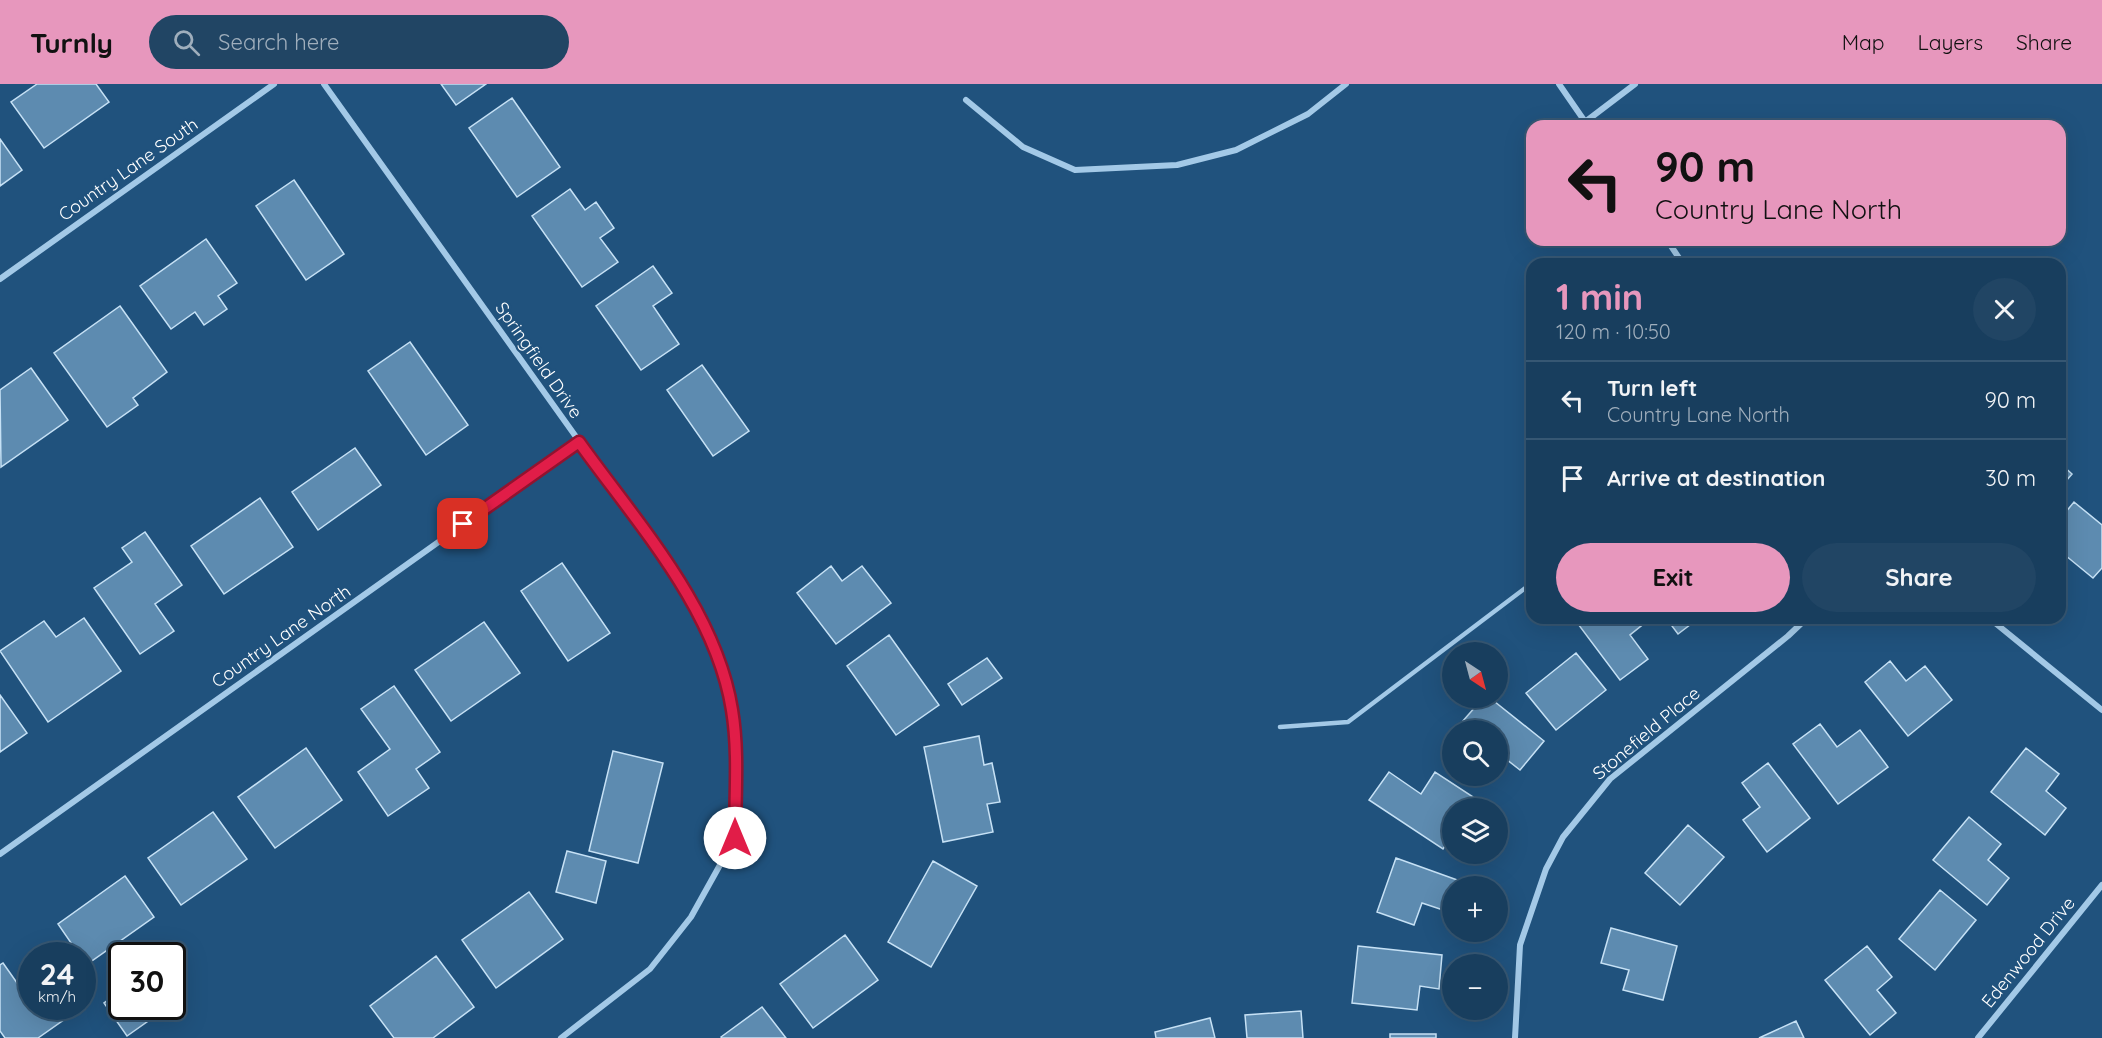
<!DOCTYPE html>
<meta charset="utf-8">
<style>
body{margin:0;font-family:Quicksand,sans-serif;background:#214564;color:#f1f3f6;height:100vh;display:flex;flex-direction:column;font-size:22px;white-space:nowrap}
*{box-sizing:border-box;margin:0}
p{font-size:20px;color:#9faebc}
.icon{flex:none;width:33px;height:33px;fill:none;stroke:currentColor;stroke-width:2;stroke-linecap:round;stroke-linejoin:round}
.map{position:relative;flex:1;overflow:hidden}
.details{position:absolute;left:1526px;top:174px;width:540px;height:366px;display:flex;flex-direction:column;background:#183e5e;border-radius:18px;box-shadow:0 6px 24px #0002,0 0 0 2px #365773}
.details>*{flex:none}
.top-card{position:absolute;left:1526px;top:36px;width:540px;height:126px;border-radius:18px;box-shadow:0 6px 24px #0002,0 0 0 2px #365773;background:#e797bd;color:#111;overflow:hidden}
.needle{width:39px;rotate:144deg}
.buttons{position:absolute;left:1442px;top:558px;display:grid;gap:12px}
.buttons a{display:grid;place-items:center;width:66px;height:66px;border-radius:50%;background:#183e5e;box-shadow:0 6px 24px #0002,0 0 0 2px #365773;font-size:30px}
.speed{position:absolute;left:18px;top:858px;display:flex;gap:12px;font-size:30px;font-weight:700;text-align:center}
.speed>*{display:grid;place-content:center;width:78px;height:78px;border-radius:50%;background:#183e5e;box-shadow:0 6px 24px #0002,0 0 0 2px #365773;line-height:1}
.speed small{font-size:15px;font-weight:400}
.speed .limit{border:3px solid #111;border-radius:9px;background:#fff;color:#111}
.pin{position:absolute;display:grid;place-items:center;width:51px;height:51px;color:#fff;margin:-26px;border-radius:12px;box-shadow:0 3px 9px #0006}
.me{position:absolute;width:66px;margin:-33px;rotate:0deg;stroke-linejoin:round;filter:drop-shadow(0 0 4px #0008)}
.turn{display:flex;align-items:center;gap:21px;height:126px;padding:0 30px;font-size:27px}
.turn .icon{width:78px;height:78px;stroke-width:2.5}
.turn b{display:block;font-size:42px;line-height:51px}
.round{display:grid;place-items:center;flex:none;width:63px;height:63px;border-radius:32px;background:#214564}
.head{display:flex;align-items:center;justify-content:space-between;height:102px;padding:0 30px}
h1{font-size:36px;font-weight:800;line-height:45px;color:#e797bd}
.cta{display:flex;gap:12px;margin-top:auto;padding:12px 30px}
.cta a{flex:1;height:69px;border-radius:36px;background:#e797bd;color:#111;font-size:24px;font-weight:800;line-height:69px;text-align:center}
.cta a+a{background:#214564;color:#f1f3f6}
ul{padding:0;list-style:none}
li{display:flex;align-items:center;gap:18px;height:78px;padding:0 30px;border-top:2px solid #365773}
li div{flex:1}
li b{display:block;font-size:22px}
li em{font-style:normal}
header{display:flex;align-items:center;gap:36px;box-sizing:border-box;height:84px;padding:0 30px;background:#e797bd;color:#111}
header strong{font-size:28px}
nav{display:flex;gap:33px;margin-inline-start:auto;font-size:21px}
.search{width:420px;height:54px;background:#214564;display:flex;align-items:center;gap:15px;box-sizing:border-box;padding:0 21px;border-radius:33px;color:#9faebc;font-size:22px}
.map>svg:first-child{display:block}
.building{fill:#5d8bb0;stroke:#c6e1f5;stroke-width:1.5}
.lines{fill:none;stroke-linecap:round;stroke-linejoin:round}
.service{stroke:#a3c9e7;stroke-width:4.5}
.minor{stroke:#a3c9e7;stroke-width:6}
.route-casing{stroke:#92132f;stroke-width:15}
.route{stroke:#e11d48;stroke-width:10}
.labels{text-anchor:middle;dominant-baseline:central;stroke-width:4.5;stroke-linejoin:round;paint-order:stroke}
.street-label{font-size:18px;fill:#fff;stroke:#20527d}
</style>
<header>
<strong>Turnly</strong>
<div class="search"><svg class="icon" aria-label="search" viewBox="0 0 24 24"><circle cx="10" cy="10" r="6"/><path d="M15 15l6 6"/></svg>Search here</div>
<nav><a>Map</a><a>Layers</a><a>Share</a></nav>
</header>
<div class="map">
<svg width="2102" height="954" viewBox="0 0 2102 954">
<rect width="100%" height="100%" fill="#20527d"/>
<path class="building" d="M37,0H96L109,18L44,64L11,18Z
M441,0H486L456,21Z
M512,14L560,83L517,113L469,44Z
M0,55L22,86L0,102Z
M294,96L344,170L306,196L256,122Z
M570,105L585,126L596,118L614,144L600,154L618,178L582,203L532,132Z
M206,155L237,199L218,212L227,225L204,241L195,228L171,245L140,202Z
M653,182L672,209L653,222L679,260L641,286L596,222Z
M120,222L167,288L133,314L138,321L107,343L54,269Z
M410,258L468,341L426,371L368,287Z
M702,281L749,347L713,372L667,306Z
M31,284L68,336L1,383L0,306Z
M355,364L381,401L318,446L292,408Z
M2060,379L2072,390L2060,404Z
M260,414L293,463L224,510L191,462Z
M2074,418L2102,441V484L2093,494L2060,467V435Z
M145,448L182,501L155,520L174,547L140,570L94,504L132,478L122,464Z
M562,479L610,549L568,577L521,507Z
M831,482L842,497L862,482L891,519L836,560L797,509Z
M84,534L121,587L48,638L0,567L44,537L56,553Z
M1586,534H1643L1646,538L1630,551L1648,575L1620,596L1578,540Z
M1666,534H1699L1678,550Z
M484,538L520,589L451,637L415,586Z
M889,551L939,621L896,651L847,582Z
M1576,569L1606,606L1556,646L1526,609Z
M987,574L1002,594L962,621L948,600Z
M1890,577L1906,597L1925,582L1952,616L1908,652L1865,598Z
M394,602L440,668L416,685L429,704L388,732L358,688L390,665L361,625Z
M0,611L27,649L0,668Z
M1483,614H1490L1544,657L1520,686L1497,668V646H1455Z
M1820,640L1837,663L1860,646L1888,683L1838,720L1793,660Z
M979,652L984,681L992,679L1000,718L987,720L993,748L943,758L924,663Z
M306,664L342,716L275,764L238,713Z
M2026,664L2059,690L2046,707L2066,724L2045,751L1991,708Z
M613,667L663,679L638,779L589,767Z
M1768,679L1810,734L1767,768L1743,736L1760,723L1742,699Z
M1389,688L1421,710L1435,688L1490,724H1452V751L1443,765L1369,716Z
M213,728L247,775L181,821L148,774Z
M1969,733L2001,760L1988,776L2009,794L1987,821L1933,776Z
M1688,741L1724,773L1680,821L1645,789Z
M567,767L606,777L596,819L556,808Z
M1396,774L1460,797L1458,802H1452L1449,828L1422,819L1414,841L1377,828Z
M933,777L977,802L931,883L888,858Z
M125,792L154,833L86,881L82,872H80L58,840Z
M1940,806L1976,836L1935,886L1899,855Z
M529,808L563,855L496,904L462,856Z
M1611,844L1677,862L1663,916L1623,906L1629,886L1601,879Z
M845,851L878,896L813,944L780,900Z
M1358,862L1442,871L1439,905L1420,902L1417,926L1352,919Z
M1867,862L1892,893L1877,906L1896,929L1870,951L1825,896Z
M436,872L474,923L433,954H394L370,922Z
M3,879L22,906L32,900V922H75L78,926L38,954H5L0,947V881Z
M122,906V922H157L161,928L127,952L104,919Z
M762,923L786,954H722L721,953Z
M1301,927L1303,954H1247L1245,931Z
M1210,934L1215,954H1156L1155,948Z
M1796,937L1804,954H1759Z
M1390,950H1436V954H1390Z"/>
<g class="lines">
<path class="service" d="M1280,643L1348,638L1532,499"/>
<path class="minor" d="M324,0L689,511L715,562L732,625L735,663V754L691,833L650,885L561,954
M1559,0L1588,42
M966,16L1023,63L1075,86L1177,81L1236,66L1308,30L1346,0
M1585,38L1635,0
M1667,156L1683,180
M0,195L274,0
M1989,534L2102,626
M0,770L579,358
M1515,954L1520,861L1546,785L1563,753L1610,695L1788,552L1807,534
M1978,954L2102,801"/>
</g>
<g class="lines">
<g class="route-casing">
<path id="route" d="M463,440L579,358C637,439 716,525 732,626C739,668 735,712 735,754"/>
</g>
<use href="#route" class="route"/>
</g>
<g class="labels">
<g class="street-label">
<text transform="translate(128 85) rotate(-35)">Country Lane South</text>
<text transform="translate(539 276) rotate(55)">Springfield Drive</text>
<text transform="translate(281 552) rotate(-35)">Country Lane North</text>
<text transform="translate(1646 649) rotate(-40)">Stonefield Place</text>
<text transform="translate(2028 868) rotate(-51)">Edenwood Drive</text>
</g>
</g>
</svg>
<div class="buttons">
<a><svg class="needle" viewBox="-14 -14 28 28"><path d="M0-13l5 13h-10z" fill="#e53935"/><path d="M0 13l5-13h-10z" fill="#9faebc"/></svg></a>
<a><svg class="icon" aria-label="search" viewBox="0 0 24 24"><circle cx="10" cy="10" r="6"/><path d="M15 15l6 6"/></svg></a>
<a><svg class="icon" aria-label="layers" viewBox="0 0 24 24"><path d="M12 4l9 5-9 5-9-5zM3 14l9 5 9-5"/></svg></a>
<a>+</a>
<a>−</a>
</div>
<div class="speed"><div>24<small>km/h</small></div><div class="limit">30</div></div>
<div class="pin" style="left:463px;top:440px;background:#d93025"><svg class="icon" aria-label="arrive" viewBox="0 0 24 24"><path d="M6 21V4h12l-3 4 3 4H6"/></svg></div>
<svg class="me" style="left:735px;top:754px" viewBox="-20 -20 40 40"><circle r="19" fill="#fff"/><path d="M0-13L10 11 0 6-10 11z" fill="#e11d48"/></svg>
<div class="top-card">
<div class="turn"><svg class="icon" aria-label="left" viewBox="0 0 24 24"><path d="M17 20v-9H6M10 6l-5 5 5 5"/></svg><div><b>90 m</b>Country Lane North</div></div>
</div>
<section class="details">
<div class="head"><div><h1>1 min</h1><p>120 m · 10:50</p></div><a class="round"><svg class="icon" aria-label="close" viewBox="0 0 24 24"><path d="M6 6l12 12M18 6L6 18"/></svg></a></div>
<ul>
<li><svg class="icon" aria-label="left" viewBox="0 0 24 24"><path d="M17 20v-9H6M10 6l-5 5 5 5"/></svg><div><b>Turn left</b><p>Country Lane North</p></div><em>90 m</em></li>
<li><svg class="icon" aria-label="arrive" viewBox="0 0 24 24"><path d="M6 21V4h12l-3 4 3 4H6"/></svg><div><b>Arrive at destination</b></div><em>30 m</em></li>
</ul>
<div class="cta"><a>Exit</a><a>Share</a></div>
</section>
</div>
